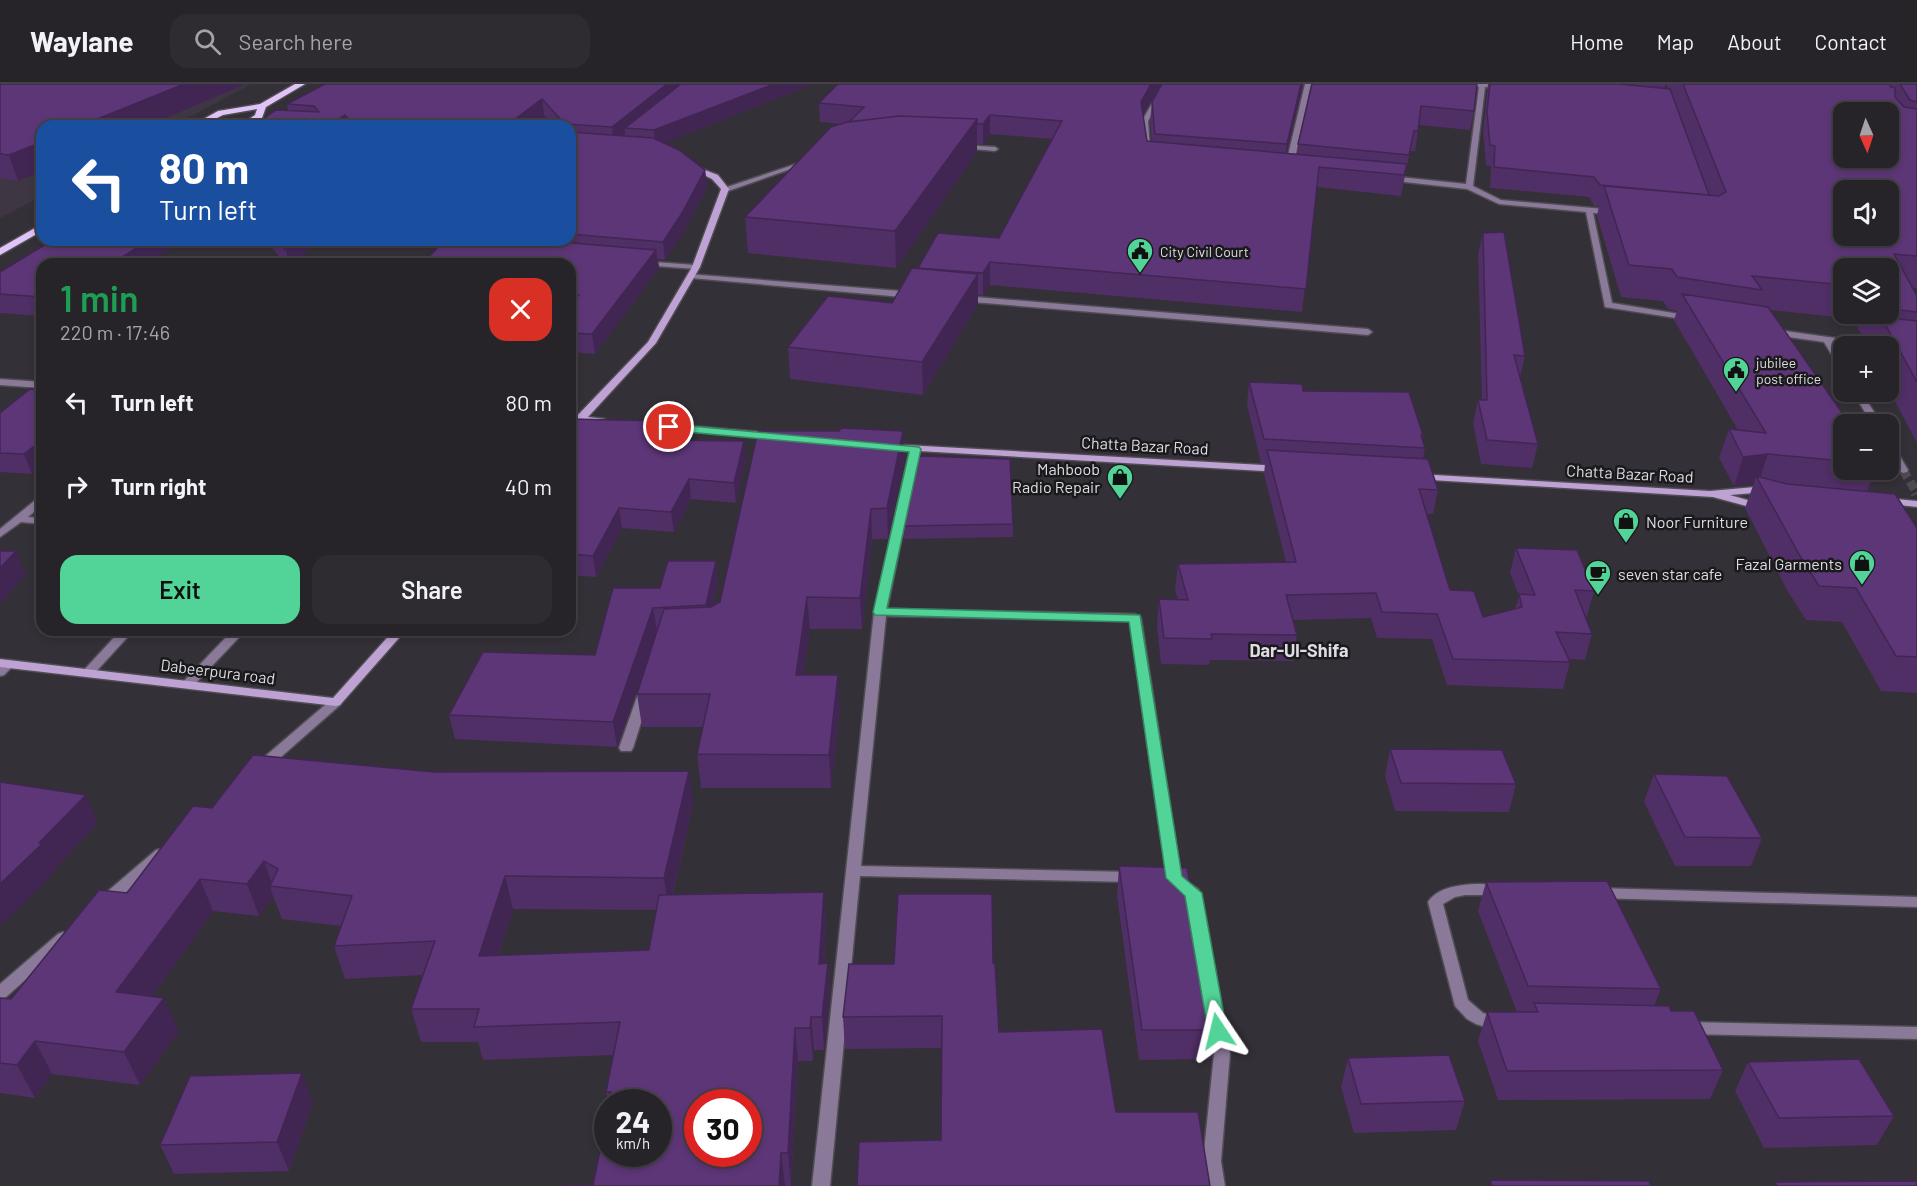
<!DOCTYPE html>
<meta charset="utf-8">
<style>
body{margin:0;font-family:Barlow,sans-serif;background:#2f2c31;color:#f1f3f6;height:100vh;display:flex;flex-direction:column;font-size:22px;white-space:nowrap}
*{box-sizing:border-box;margin:0}
p{font-size:20px;color:#a4a4a8}
.icon{flex:none;width:33px;height:33px;fill:none;stroke:currentColor;stroke-width:2;stroke-linecap:round;stroke-linejoin:round}
.map{position:relative;flex:1;overflow:hidden}
.panel{position:absolute;left:36px;top:174px;width:540px;height:378px;display:flex;flex-direction:column;background:#272429;border-radius:18px;box-shadow:0 3px 9px #0003,0 0 0 2px #434146}
.panel>*{flex:none}
.banner{position:absolute;left:36px;top:36px;width:540px;height:126px;border-radius:18px;box-shadow:0 3px 9px #0003,0 0 0 2px #434146;background:#1a4fa0;color:#fff;overflow:hidden}
.needle{width:39px;rotate:177deg}
.fabs{position:absolute;left:1833px;top:18px;display:grid;gap:12px}
.fabs a{display:grid;place-items:center;width:66px;height:66px;border-radius:12px;background:#272429;box-shadow:0 3px 9px #0003,0 0 0 2px #434146;font-size:30px}
.speed{position:absolute;left:594px;top:1005px;display:flex;gap:12px;font-size:30px;font-weight:700;text-align:center}
.speed>*{display:grid;place-content:center;width:78px;height:78px;border-radius:50%;background:#272429;box-shadow:0 3px 9px #0003,0 0 0 2px #434146;line-height:1}
.speed small{font-size:15px;font-weight:400}
.speed .limit{border:9px solid #d22;background:#fff;color:#111}
.pin{position:absolute;display:grid;place-items:center;width:51px;height:51px;color:#fff;margin:-26px;border:3px solid #fff;border-radius:50%;box-shadow:0 2px 6px #0007}
.me{position:absolute;width:66px;margin:-33px;rotate:350deg;stroke-linejoin:round;filter:drop-shadow(0 0 4px #0008)}
.turn{display:flex;align-items:center;gap:21px;height:126px;padding:0 24px;font-size:27px}
.turn .icon{width:78px;height:78px;stroke-width:2.5}
.turn b{display:block;font-size:42px;line-height:51px}
.round{display:grid;place-items:center;flex:none;width:63px;height:63px;border-radius:18px;background:#2f2c31}
.headline{display:flex;align-items:center;justify-content:space-between;height:102px;padding:0 24px}
h1{font-size:36px;font-weight:600;line-height:45px;color:#1e9e55}
.primary-button{display:flex;gap:12px;margin-top:auto;padding:12px 24px}
.primary-button a{flex:1;height:69px;border-radius:18px;background:#52d397;color:#111;font-size:24px;font-weight:600;line-height:69px;text-align:center}
.primary-button a+a{background:#2f2c31;color:#f1f3f6}
ul{padding:0;list-style:none}
li{display:flex;align-items:center;gap:18px;height:84px;padding:0 24px}
li div{flex:1}
li b{display:block;font-size:22px}
li em{font-style:normal}
header{display:flex;align-items:center;gap:36px;box-sizing:border-box;height:84px;padding:0 30px;background:#272429;border-bottom:2px solid #434146}
header strong{font-size:28px}
nav{display:flex;gap:33px;margin-inline-start:auto;font-size:21px}
.search{width:420px;height:54px;background:#2f2c31;display:flex;align-items:center;gap:15px;box-sizing:border-box;padding:0 21px;border-radius:18px;color:#a4a4a8;font-size:22px}
.map>svg:first-child{display:block}
.built{fill:#3e3743}
.lines{fill:none;stroke-linecap:round;stroke-linejoin:round}
.street-tunnel-far1{stroke:#4e4a51;stroke-width:9;stroke-dasharray:9 4.5;stroke-linecap:butt}
.street-tunnel{stroke:#4e4a51;stroke-width:12;stroke-dasharray:12 6;stroke-linecap:butt}
.lane-casing{stroke:#4f4c52;stroke-width:3}
.street-casing{stroke:#4f4c52;stroke-width:3}
.secondary-casing{stroke:#4f4c52;stroke-width:3}
.primary-casing{stroke:#4f4c52;stroke-width:3}
.lane{fill:#8a7998;fill-rule:evenodd}
.street{fill:#8a7998;fill-rule:evenodd}
.secondary{fill:#bda2d3;fill-rule:evenodd}
.primary{fill:#e0c4f7;fill-rule:evenodd}
.wall{fill:#502e66;fill-rule:evenodd}
.shaded-wall{fill:#412653}
.building{fill:#5d3677;stroke:#412653;stroke-width:1.5;fill-rule:evenodd}
.route{fill:#52d397;stroke:#358962;stroke-width:1.5}
.labels{text-anchor:middle;dominant-baseline:central;stroke-width:5;stroke-linejoin:round;paint-order:stroke}
.far-poi-label{font-size:14px;fill:#dfdde2;stroke:#1a191c;text-anchor:start}
.street-label{font-size:16px;fill:#dfdde2;stroke:#1a191c}
.poi-label{font-size:16px;fill:#dfdde2;stroke:#1a191c;text-anchor:end}
.neighbourhood-label{font-size:18px;font-weight:bold;fill:#dfdde2;stroke:#1a191c}
</style>
<header>
<strong>Waylane</strong>
<div class="search"><svg class="icon" aria-label="search" viewBox="0 0 24 24"><circle cx="10" cy="10" r="6"/><path d="M15 15l6 6"/></svg>Search here</div>
<nav><a>Home</a><a>Map</a><a>About</a><a>Contact</a></nav>
</header>
<div class="map">
<svg width="1917" height="1102" viewBox="0 0 1917 1102">
<rect width="100%" height="100%" fill="#343037"/>
<path class="built" d="M0,0H251L173,42H42V112L0,134Z"/>
<g class="lines">
<path class="street-tunnel-far1" d="M1903,386L1917,409"/>
<path class="street-tunnel" d="M1916,408L1917,410"/>
<g class="lane-casing">
<path id="lane" d="M963,61L995,63L998,65L995,67L961,64V62Z
M805,77L811,78L728,107L721,105Z
M207,174L264,178L268,180L210,178L206,176Z"/>
</g>
<g class="street-casing">
<path id="street" d="M1163,0H1169L1148,37L1150,65L1145,66L1142,37Z
M1305,0H1311L1293,84L1289,86L1285,84Z
M1462,0H1488L1505,3L1502,5L1485,3L1473,102L1501,116L1616,126L1617,128L1613,130L1593,129L1612,219L1692,232L1695,233V237L1605,223L1586,128L1499,120L1467,105L1387,96L1386,94L1390,92L1466,100L1479,3Z
M640,177L696,181L700,183L696,185L643,181L639,179Z
M688,190L913,208L917,211L913,214L691,194H688Z
M963,212L1368,245L1372,248L1368,251L960,217V213Z
M1771,245L1871,259L1875,262H1855L1833,259L1844,276V287L1841,286L1824,258L1768,250L1767,248Z
M0,295L42,298V304L0,301Z
M1853,308H1861L1882,340H1872Z
M1888,358L1892,359L1908,386L1907,388L1903,389C1892,384 1888,370 1888,358Z
M915,362L920,365L887,525L1135,530L1141,534L1181,794L1198,805L1200,809L1230,970L1221,1077L1225,1102H1207L1203,1077L1214,970L1186,811L1173,802L1167,794L1130,537L886,532L861,782L1132,788L1137,789L1139,793L1137,797L1132,798L860,792L830,1102H812L874,528L910,365Z
M42,413V421L28,433L42,434V440L21,438L0,453V445L38,414Z
M121,546H134L92,592H84L82,589L84,586Z
M233,546H246L192,603H184L182,600L184,597Z
M9,576L15,580L4,591L0,592V581Z
M644,606L650,610L633,664L631,667H621L619,664L638,610Z
M336,614L342,618L340,621L265,687H255L253,684L255,681L332,615Z
M161,765L166,766L168,770L166,774L111,821L106,822L101,821L99,817L101,813L156,766Z
M1482,800L1504,802L1506,806L1504,810L1499,811H1465L1455,813L1443,820L1468,916L1483,929L1504,935L1506,939L1504,943L1492,945L1476,940L1467,935L1455,922L1428,818C1438,802 1464,800 1482,800Z
M1597,804L1917,813V823L1597,814L1592,813L1590,809L1592,805Z
M63,848L68,850L71,854L68,858L6,913L0,915V900L58,850Z
M1686,938L1917,943V955L1686,950L1680,949L1678,944L1680,939Z"/>
</g>
<g class="secondary-casing">
<path id="secondary" d="M692,81L718,91L729,105L700,183L656,259L588,333L605,335V339L583,338L573,348L570,349V340L576,333L648,258L692,183L721,105L712,95L688,83Z
M643,338L772,349L777,352L772,355L640,343V339Z
M888,360L1281,382L1286,385L1281,388L884,365V361Z
M1418,390L1710,407L1766,402L1771,405L1766,408L1730,411L1765,421L1766,423L1761,426L1713,413L1414,395L1413,393L1414,391Z
M1885,414L1917,417V423L1881,419L1880,417L1881,415Z
M394,546H406L340,621L336,622L0,583V575L333,614Z"/>
</g>
<g class="primary-casing">
<path id="primary" d="M295,0H305L266,23L262,34L249,42H239L255,31L257,25L223,31L201,42H191L218,27L260,20Z
M42,140V147L0,171V164Z"/>
</g>
<use href="#lane" class="lane"/>
<use href="#street" class="street"/>
<use href="#secondary" class="secondary"/>
<use href="#primary" class="primary"/>
</g>
<path class="wall" d="M0,0H246L147,42H42L18,97L0,94Z
M813,0L664,59L705,86L707,103L684,147L665,176L658,175L659,184L595,270L570,268V180L540,156H570V42H554L544,31L530,42H253L288,27L287,20Z
M838,0H1160L1143,31L1147,57L1152,58L1150,38L1152,18L1303,0L1287,69L1297,70L1298,60L1312,0L1474,27L1470,46L1419,41L1415,67H1410L1401,112L1317,103L1302,228L990,201L983,212L978,211V220L923,311L790,295L788,263L892,219L918,185V184L999,154L1052,55L990,50L983,60H977V68L896,184L748,169L745,133L841,40L820,38L819,19Z
M1488,0H1666L1665,4H1668L1666,0H1917V204H1913L1917,212V359L1888,304V262H1869L1871,257L1864,256L1853,235L1770,226L1844,340V386H1876L1867,407L1917,444V609L1881,607L1842,538L1806,536L1787,506L1745,424L1754,399L1734,402L1719,374L1729,345L1738,346L1674,236L1677,227L1668,225L1663,217L1621,213L1597,132L1599,122H1594L1589,113L1490,104L1491,82L1486,81L1483,47ZM1844,184H1888V230H1844Z
M1483,149L1525,272L1520,293L1538,360L1532,384L1481,380L1473,339L1478,316H1482L1478,170Z
M53,156H183L146,180H42V232L0,229V188Z
M265,156H382L373,163L315,158L295,180H286Z
M1249,298L1303,307L1423,351L1422,355L1425,364L1423,375L1438,406L1433,430H1427L1450,506L1483,533L1515,525L1519,512L1510,489L1516,464L1594,507L1587,532H1585L1592,550L1585,576L1569,575L1570,578L1563,605L1447,601L1432,555L1377,554L1371,534L1293,536L1297,551L1293,577L1210,576L1209,581L1161,580L1157,541L1159,515L1178,516L1175,506L1178,480L1286,478L1264,390L1265,380L1261,379L1247,321Z
M30,305L32,390L0,388V329Z
M570,335L658,337L661,356L746,376L736,419L691,415L674,448L622,444L596,493L570,491Z
M904,376L888,455H872L862,545H810L803,591L840,624L831,704H701L697,670L703,643H642L637,610L657,547L617,663L455,655L449,631L595,571L660,504L716,477L718,500L713,522Z
M1013,440V453L904,455V442Z
M1390,665L1516,700L1509,728L1395,727L1385,692Z
M1654,690L1762,754L1751,782H1675L1644,718Z
M693,719L673,810L824,808L826,841L824,880L828,879L830,912L824,966H814L813,977H798L791,1102H561L593,1101L658,1018H608L606,1008L613,971L483,976L478,958H421L411,925L423,891L345,895L334,862L341,842L282,835L273,812L259,832L213,827L152,912L179,947L140,1001L52,990L35,1014L0,1009V914L11,915L127,809L212,724ZM513,825L656,826L649,866L498,872Z
M1119,782L1216,946L1211,975L1139,976L1117,811Z
M1486,798L1661,905L1654,922L1671,927L1723,986L1710,1015L1498,1016L1478,957L1487,928H1517L1478,827Z
M993,879L999,948L1116,1028L941,1056V964L845,965L843,933Z
M1348,974L1465,1017L1456,1046L1354,1049L1341,1003Z
M1748,978L1894,1032L1877,1061L1764,1064L1735,1007Z
M313,1018L289,1087L174,1090L160,1061Z"/>
<path class="shaded-wall" d="M184,0H246L147,42H80Z
M667,0H687L625,44V50L614,59L612,43Z
M774,0H813L655,63L654,46Z
M1151,0H1160L1140,37L1141,18Z
M1301,0H1303L1284,80L1287,60Z
M542,15L544,31L530,42H506Z
M345,31L348,42H328Z
M990,31V50L983,60V40Z
M977,35V68L896,184L895,147Z
M42,58V87L18,97L9,71Z
M705,86L707,103L684,147L665,176L663,158Z
M149,156H183L146,180H111Z
M296,156H315V158L295,180H289L286,166Z
M371,156H382L373,163Z
M656,166L659,184L595,270L592,250Z
M990,178V201L983,212V189Z
M978,190V220L923,311L922,278Z
M658,337L661,356H651Z
M903,347L904,376L888,455L887,424Z
M42,356V382L32,390L24,370Z
M744,357L746,376L736,419L734,399Z
M1768,370L1759,397L1756,392L1754,399L1734,402L1743,373Z
M689,395L691,415L674,448L671,428Z
M619,424L622,444L596,493L593,472Z
M871,425L872,455L862,545L860,514Z
M16,467L26,491L0,519V484Z
M716,477L718,500L708,544L706,521Z
M807,513L810,545L798,624L796,591Z
M653,524L657,547L617,663L613,638Z
M838,591L840,624L831,704L829,671Z
M689,687L693,719L669,826L664,794Z
M86,711L98,739L54,786L55,788L2,841L0,837V800Z
M264,777L273,803L270,802L273,812L259,832L247,800Z
M505,792L513,825L487,905L479,872Z
M200,795L213,827L131,941L116,908Z
M824,808L826,841L822,912L819,880Z
M828,879L830,912L824,966L822,933Z
M164,914L179,947L140,1001L124,968Z
M811,933L814,966L813,977L810,944Z
M795,944L798,977L791,1102L788,1069Z
M35,957L52,990L35,1014L17,981Z
M302,989L313,1018L289,1087L277,1058Z
M781,1069L785,1102H779Z"/>
<path class="building" d="M0,0H184L80,42H42V58L9,71L0,70Z
M325,0H667L612,43L566,40V42H557L562,37L542,15L506,42H355L345,31L328,42H253L276,26L319,28L314,22L287,20Z
M681,0H774L654,46L625,44Z
M838,0H1151L1141,18L1147,57L1407,80L1404,91L1319,83L1306,205L990,178L983,189L918,184L938,149L999,154L1062,37L990,31L983,40H977V35L899,32L849,38L864,23L819,19Z
M1162,0H1301L1287,60L1155,50L1152,18Z
M1312,0H1477L1474,27L1421,22L1418,47H1414L1409,71L1298,60Z
M1490,0H1619L1670,5L1709,111L1600,101L1594,93L1494,83L1495,62L1490,61L1487,28Z
M1683,0H1889L1891,3L1895,4V13L1904,23L1917,25V172L1894,170L1917,212V228L1900,226L1895,229L1899,235L1917,237V298L1880,231L1890,229L1888,228V184H1844V201L1752,192L1762,206L1677,193L1672,185L1629,181L1604,102L1719,112L1726,108ZM1844,28H1888V74H1844ZM1844,106H1888V152H1844Z
M1900,0H1917V18L1910,16Z
M899,32L977,35L895,147L745,133L831,43L847,38Z
M570,48L653,54L679,66L705,86L682,129L663,158L570,150Z
M1504,148L1525,272L1514,271L1538,360L1487,356L1478,316H1487L1483,149Z
M53,156H149L111,180H42V213L0,210V188Z
M276,156H296L286,166Z
M445,156H536L656,166L592,250L570,249V221L579,211L570,210V180H422Z
M912,184L978,190L922,278L788,263L828,212L892,219Z
M1682,210L1768,223L1850,340H1844V377L1768,370L1743,373L1729,345L1766,349Z
M1249,298L1302,300L1303,307L1409,308L1423,351H1421L1425,364L1264,355Z
M30,305L42,306V356L24,370L0,369V329Z
M570,335L658,337L651,356L744,357L734,399L689,395L671,428L619,424L593,472L570,470V377L574,371H570Z
M841,344L903,347L887,424L871,425L860,514L807,513L796,591H838L829,671L697,670L710,610H637L664,525L711,523L720,518L758,347H839Z
M1267,366L1428,375L1438,406L1419,405L1450,506L1474,507L1483,533L1522,523L1519,510L1535,511L1516,464L1577,466L1594,507L1575,506L1592,550L1556,548L1570,578L1453,575L1437,530L1382,528L1376,509L1286,511L1297,551L1211,550L1212,555L1164,554L1159,515L1188,516L1178,480L1296,478Z
M918,372L1010,375L1013,440L904,442Z
M1756,392L1787,400L1895,410L1917,444V573L1896,572L1856,504L1819,502L1800,472Z
M0,467H16L0,484Z
M668,477H716L706,521L653,524L613,638L449,631L483,568L595,571L613,504H660Z
M1390,665L1502,666L1516,700L1401,699Z
M253,671L434,688L689,687L664,794L505,792L479,872L649,866L659,811L824,808L819,880L828,879L822,933H811L810,944H795L788,1069H781L779,1102H561L593,1101L608,1028V1070H658V1018H609L611,1008H606L620,938L474,943L479,925H411L435,857L334,862L352,812L270,802L278,785L264,777L247,800L200,795L116,908L164,914L124,968L35,957L17,981L0,979V914L11,915L99,806L127,809L193,722L212,724ZM698,1018H748V1070H698Z
M1654,690L1727,692L1762,754L1685,753Z
M0,698L86,711L39,759L42,760L0,800Z
M1119,782L1187,784L1216,946H1142Z
M1607,797L1661,905L1528,902L1486,798Z
M898,810H992L993,879H995L999,948L1102,945L1116,1028H1198L1210,1102H857L859,1058L941,1056L942,932L843,933L849,880H894Z
M1534,919L1669,922L1671,927H1694L1723,986L1507,987L1487,928H1538Z
M1449,971L1465,1017L1361,1020L1348,974Z
M1859,975L1894,1032L1779,1034L1748,978Z
M302,989L277,1058L160,1061L190,992Z
M1490,1096L1649,1097L1651,1102H1492Z
M1917,1097V1102H1777L1775,1098Z"/>
<path class="route" d="M669,340L919,363L921,365L887,524L1140,531L1182,792L1202,809L1227,947L1224,952L1218,954L1211,952L1208,947L1185,812L1166,794L1129,538L875,531L873,528L909,368L665,346L664,343Z"/>
<defs>
<g id="civic-pin" transform="scale(1.35)"><path d="M0 17L-7.5 6A9.5 9.5 0 1 1 7.5 6Z" fill="#52d397" stroke="#1a191c"/><path d="M-.6-6.5H3V-4.5H.6V-3L4-1V1h2V6H-6V1h2V-1L-.6-3ZM-1.2 2.5V6h2.4V2.5Z" fill="#111"/></g>
<g id="shop-pin" transform="scale(1.35)"><path d="M0 17L-7.5 6A9.5 9.5 0 1 1 7.5 6Z" fill="#52d397" stroke="#1a191c"/><path d="M-5-2.5h2.3a2.7 3.5 0 0 1 5.4 0H5L5.5 6h-11ZM-1.5-2.5h3a1.5 2.3 0 0 0-3 0Z" fill="#111"/></g>
<g id="cafe-pin" transform="scale(1.35)"><path d="M0 17L-7.5 6A9.5 9.5 0 1 1 7.5 6Z" fill="#52d397" stroke="#1a191c"/><path d="M-5.5-4.5H6V0H3Q3 3.5 0 3.5H-2.5Q-5.5 3.5-5.5 0ZM3-3.2v2h1.7v-2ZM-6 4.5H4V6H-6Z" fill="#111"/></g>
</defs>
<g fill-rule="evenodd">
<use href="#civic-pin" x="1140" y="167"/>
<use href="#civic-pin" x="1736" y="286"/>
<use href="#shop-pin" x="1120" y="393"/>
<use href="#shop-pin" x="1626" y="437"/>
<use href="#shop-pin" x="1862" y="479"/>
<use href="#cafe-pin" x="1598" y="489"/>
</g>
<g class="labels">
<g class="far-poi-label">
<text x="1160" y="167">City Civil Court</text>
<text x="1756" y="278">jubilee<tspan x="1756" dy="16">post office</tspan></text>
</g>
<g class="street-label">
<text transform="translate(1145 361) rotate(3)">Chatta Bazar Road</text>
<text transform="translate(1630 389) rotate(3)">Chatta Bazar Road</text>
<text transform="translate(218 587) rotate(7)">Dabeerpura road</text>
</g>
<g class="poi-label">
<text x="1100" y="384">Mahboob<tspan x="1100" dy="18">Radio Repair</tspan></text>
<text x="1646" y="437" text-anchor="start">Noor Furniture</text>
<text x="1842" y="479">Fazal Garments</text>
<text x="1618" y="489" text-anchor="start">seven star cafe</text>
</g>
<g class="neighbourhood-label">
<text x="1299" y="566">Dar-Ul-Shifa</text>
</g>
</g>
</svg>
<div class="fabs">
<a><svg class="needle" viewBox="-14 -14 28 28"><path d="M0-13l5 13h-10z" fill="#e53935"/><path d="M0 13l5-13h-10z" fill="#a4a4a8"/></svg></a>
<a><svg class="icon" aria-label="sound" viewBox="0 0 24 24"><path d="M4 9h4l5-4v14l-5-4H4zM17 9q2 3 0 6"/></svg></a>
<a><svg class="icon" aria-label="layers" viewBox="0 0 24 24"><path d="M12 4l9 5-9 5-9-5zM3 14l9 5 9-5"/></svg></a>
<a>+</a>
<a>−</a>
</div>
<div class="speed"><div>24<small>km/h</small></div><div class="limit">30</div></div>
<div class="pin" style="left:669px;top:343px;background:#d93025"><svg class="icon" aria-label="arrive" viewBox="0 0 24 24"><path d="M6 21V4h12l-3 4 3 4H6"/></svg></div>
<svg class="me" style="left:1218px;top:947px" viewBox="-20 -20 40 40"><path d="M0-17L14 15 0 8-14 15z" fill="#52d397" stroke="#fff" stroke-width="4"/></svg>
<div class="banner">
<div class="turn"><svg class="icon" aria-label="left" viewBox="0 0 24 24"><path d="M17 20v-9H6M10 6l-5 5 5 5"/></svg><div><b>80 m</b>Turn left</div></div>
</div>
<section class="panel">
<div class="headline"><div><h1>1 min</h1><p>220 m · 17:46</p></div><a class="round" style="background:#d93025;color:#fff"><svg class="icon" aria-label="close" viewBox="0 0 24 24"><path d="M6 6l12 12M18 6L6 18"/></svg></a></div>
<ul>
<li><svg class="icon" aria-label="left" viewBox="0 0 24 24"><path d="M17 20v-9H6M10 6l-5 5 5 5"/></svg><div><b>Turn left</b></div><em>80 m</em></li>
<li><svg class="icon" aria-label="right" viewBox="0 0 24 24"><path d="M7 20v-9h11M14 6l5 5-5 5"/></svg><div><b>Turn right</b></div><em>40 m</em></li>
</ul>
<div class="primary-button"><a>Exit</a><a>Share</a></div>
</section>
</div>
